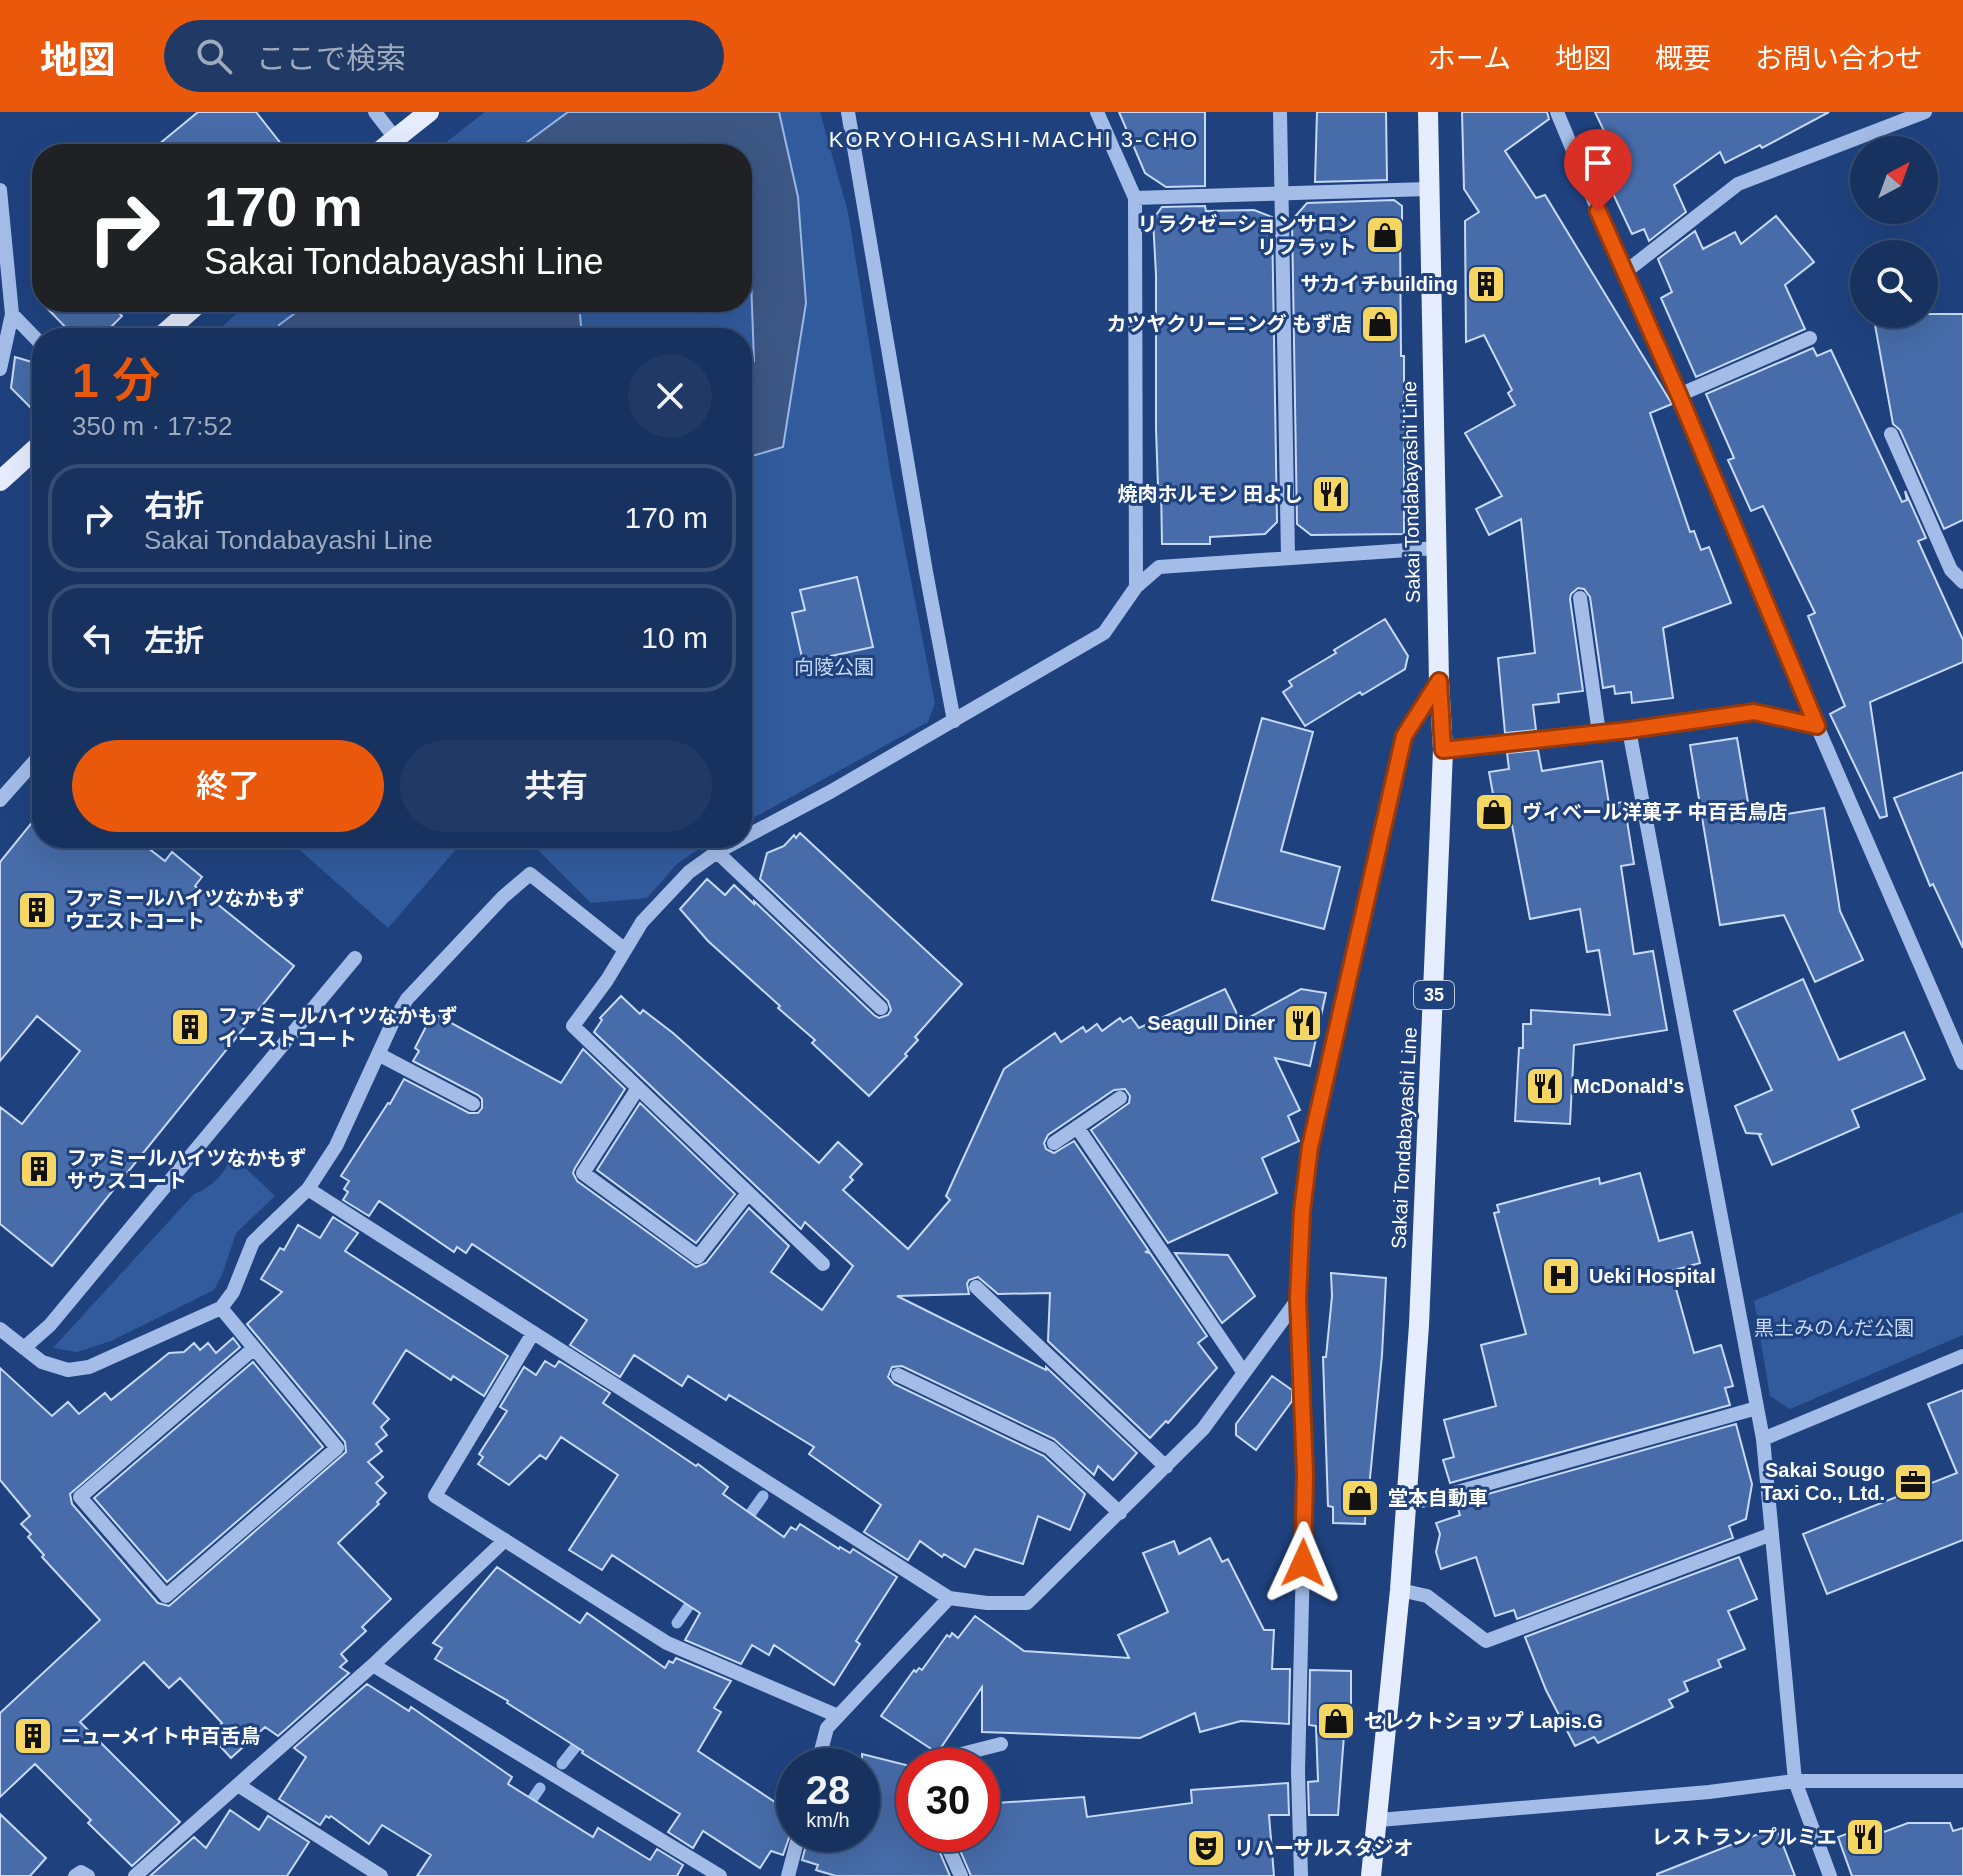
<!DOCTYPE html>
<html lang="ja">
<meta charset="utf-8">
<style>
body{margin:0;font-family:Helvetica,"Noto Sans JP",sans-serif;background:#203a65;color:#f1f3f6;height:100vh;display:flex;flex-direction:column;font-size:30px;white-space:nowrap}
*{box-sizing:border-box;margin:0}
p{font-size:26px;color:#9eaabd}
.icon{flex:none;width:44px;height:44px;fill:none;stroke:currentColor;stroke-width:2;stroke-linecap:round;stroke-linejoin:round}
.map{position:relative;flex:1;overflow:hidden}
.drawer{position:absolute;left:32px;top:216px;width:720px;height:520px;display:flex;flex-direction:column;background:#17325f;border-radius:32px;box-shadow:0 8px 32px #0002,0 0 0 2px #364d74}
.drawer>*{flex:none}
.hud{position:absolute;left:32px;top:32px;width:720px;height:168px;border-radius:32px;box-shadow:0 8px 32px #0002,0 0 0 2px #364d74;background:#202124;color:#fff;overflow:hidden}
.needle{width:52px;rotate:41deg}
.tools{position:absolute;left:1850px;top:24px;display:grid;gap:16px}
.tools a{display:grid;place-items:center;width:88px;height:88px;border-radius:50%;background:#17325f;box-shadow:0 8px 32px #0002,0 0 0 2px #364d74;font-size:40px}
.speed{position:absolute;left:776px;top:1636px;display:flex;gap:16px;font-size:40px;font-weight:700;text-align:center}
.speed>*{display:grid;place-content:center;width:104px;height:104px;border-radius:50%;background:#17325f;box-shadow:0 8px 32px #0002,0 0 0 2px #364d74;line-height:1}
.speed small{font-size:20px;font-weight:400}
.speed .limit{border:12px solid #d22;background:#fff;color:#111}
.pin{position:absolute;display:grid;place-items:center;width:68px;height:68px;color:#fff;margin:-82px -34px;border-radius:50% 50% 50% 0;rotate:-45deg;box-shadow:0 0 8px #0007}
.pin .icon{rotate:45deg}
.me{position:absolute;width:88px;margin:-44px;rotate:1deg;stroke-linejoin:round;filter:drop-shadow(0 0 6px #0008)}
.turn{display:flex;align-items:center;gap:28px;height:168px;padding:0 40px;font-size:36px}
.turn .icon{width:104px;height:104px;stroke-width:2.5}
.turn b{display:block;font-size:56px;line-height:68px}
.round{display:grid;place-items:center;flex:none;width:84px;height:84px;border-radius:42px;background:#203a65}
.overview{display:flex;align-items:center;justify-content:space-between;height:136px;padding:0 40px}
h1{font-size:48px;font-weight:600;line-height:60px;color:#ea580c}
.cta{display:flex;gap:16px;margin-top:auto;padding:16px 40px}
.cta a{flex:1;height:92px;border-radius:48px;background:#ea580c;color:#fff;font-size:32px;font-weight:600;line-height:92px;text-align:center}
.cta a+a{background:#203a65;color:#f1f3f6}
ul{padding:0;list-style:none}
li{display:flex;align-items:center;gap:24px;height:108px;margin:0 16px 12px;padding:0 24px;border:4px solid #364d74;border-radius:32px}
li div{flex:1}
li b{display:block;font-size:30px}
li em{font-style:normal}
header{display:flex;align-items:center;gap:48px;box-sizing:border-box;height:112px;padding:0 40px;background:#ea580c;color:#fff}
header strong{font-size:38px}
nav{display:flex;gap:44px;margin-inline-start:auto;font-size:28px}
.search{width:560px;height:72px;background:#203a65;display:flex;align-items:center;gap:20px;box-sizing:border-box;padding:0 28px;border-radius:44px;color:#9eaabd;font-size:30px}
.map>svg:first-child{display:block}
.green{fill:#325b9e}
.water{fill:#3d5784;stroke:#97b7e9;stroke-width:2}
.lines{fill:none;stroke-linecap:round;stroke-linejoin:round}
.stream{stroke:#97b7e9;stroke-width:11}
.building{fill:#476ca9;stroke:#c7d9f6;stroke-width:2}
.minor{stroke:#a3bde8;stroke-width:14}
.major{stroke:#e6edfe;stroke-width:20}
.route-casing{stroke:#983908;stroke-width:20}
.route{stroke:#ea580c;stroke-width:14}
.labels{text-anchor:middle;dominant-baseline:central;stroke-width:6;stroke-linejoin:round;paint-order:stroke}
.shield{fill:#1f427f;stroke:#bcc6d9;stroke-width:2}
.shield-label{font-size:18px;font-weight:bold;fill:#fff}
.poi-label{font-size:20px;font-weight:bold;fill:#fff;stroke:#1f427f;text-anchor:start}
.street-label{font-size:20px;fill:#fff;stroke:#1f427f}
.park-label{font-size:20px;fill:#c7d9f6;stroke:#1f427f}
.neighbourhood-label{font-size:22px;letter-spacing:2px;fill:#fff;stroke:#1f427f}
</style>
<header>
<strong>地図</strong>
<div class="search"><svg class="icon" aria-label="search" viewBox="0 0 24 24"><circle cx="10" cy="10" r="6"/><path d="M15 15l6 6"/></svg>ここで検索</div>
<nav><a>ホーム</a><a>地図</a><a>概要</a><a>お問い合わせ</a></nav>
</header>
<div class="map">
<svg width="1963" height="1764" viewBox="0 0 1963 1764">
<rect width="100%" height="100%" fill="#1f427f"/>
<path class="green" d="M485,0H820L848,100L892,371L935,591L928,610L742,712V226H209L250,190H742V42H431Z
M286,726H449L459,734L388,816Z
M526,726H715L677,752L647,786L591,791Z
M232,1043L275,1084L236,1121L222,1163L214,1178L111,1229L77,1240L53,1236L194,1082C206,1078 221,1066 226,1055C230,1042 222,1053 232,1043Z
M1963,1100V1223L1790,1297L1770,1284L1754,1189Z"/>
<path class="water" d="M568,0H779L798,85L806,191L783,335L742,347V266L754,249L749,112L742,105V42H511Z
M310,190H579L582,226H277L279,213Z"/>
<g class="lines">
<path class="stream" d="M744,1411L763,1384
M677,1511L697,1482
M562,1652L584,1624
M525,1698L540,1676"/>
</g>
<path class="building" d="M198,0H256L289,42H147Z
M1119,0H1205V74L1166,75L1145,61Z
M1317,0H1386L1387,68L1315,70Z
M1462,0H1547L1549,7L1505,39L1536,86L1545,83L1672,292L1650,301L1690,420L1694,419L1701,438L1709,435L1731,491L1663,516L1673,586L1632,591L1631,580L1615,582L1614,574L1603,576L1590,485L1584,477L1578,476L1571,482L1570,487L1583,579L1558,582L1559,590L1533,593L1536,618L1505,621L1498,546L1535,541L1521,407L1489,423L1476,397L1502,384L1465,321L1515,293L1508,281L1512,278L1484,223L1466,230L1465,109L1479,100L1464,77Z
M1595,0H1829L1762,36L1760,33L1725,51L1720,40L1674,73L1686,100L1649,129L1644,117L1632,122L1598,50L1615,42Z
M1394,88L1402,94V124H1400L1401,244H1404V422L1311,423L1297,412L1292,108L1307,91Z
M1205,94L1206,99L1254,98L1272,105L1277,410L1265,422L1210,425V432H1162L1161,374H1158L1156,317V163L1153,107L1162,95Z
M1776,104L1814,150L1785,173L1805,217L1696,265L1661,186L1672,180L1658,147L1695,119L1703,137L1735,120L1741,132Z
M41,190H108L122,204L100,226H76Z
M1873,202H1963V408L1944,417L1900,318L1893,312Z
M1813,236L1817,244L1831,238L1902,390L1907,388L1905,379L1926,426L1918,429L1963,528V550L1870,590L1887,704L1880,706L1830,602L1845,594L1808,504L1815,501L1763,394L1751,399L1728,348L1734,346L1706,282Z
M15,245L42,253V307L11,276Z
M857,465L873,535L803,550L792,501L805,498L800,478Z
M1385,507L1408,544L1405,557L1362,583L1360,580L1305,614L1283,580L1292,574L1289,569L1336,541L1334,538Z
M1262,606L1313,620L1281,739L1340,755L1324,817L1212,788Z
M1737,626L1751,708L1824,696L1840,799L1863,848L1815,870L1784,803L1720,813L1690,633Z
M1538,638L1542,659L1602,649L1609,692L1624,690L1634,752L1621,754L1634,842L1653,839L1667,918L1574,933L1570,1012L1515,1009L1519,936H1523V912H1531V898L1610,903L1599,838L1587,840L1580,797L1530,807L1512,713L1499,715L1489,660L1509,657L1507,641Z
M1963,660V836L1933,772L1930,774L1894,686Z
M42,698V726H135L165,749L172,740L202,765L195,774L294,854L52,1154L0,1112V995L22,1012L80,939L37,904L0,949V750Z
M800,721L962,872L915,925L918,928L905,942L907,944L869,984L812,931L815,928L778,896L780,894L708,829L680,797L707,767L725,783L734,773L754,792V789L874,903L879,906L888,903L891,898L888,889L760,767L767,741L784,734L794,723L796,726Z
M1803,867L1839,948L1904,920L1925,967L1852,998L1859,1015L1772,1053L1759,1023L1762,1022L1746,1021L1735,994L1772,978L1734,899Z
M1225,877L1241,910L1301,877L1326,881L1310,954L1275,946L1300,998L1288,1004L1299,1029L1262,1046L1277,1081L1168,1131L1091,1018L1129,991L1130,984L1125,977L1114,978L1048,1023L1044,1031L1046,1037L1054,1041L1074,1029L1149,1139L1145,1140L1150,1141L1207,1224L1198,1231L1217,1256L1168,1311L1166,1309L1150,1326L1048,1229L1050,1181L998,1182L978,1165L969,1168L967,1172L969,1182L897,1184L1046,1258V1255L1137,1341L1113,1368L1098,1354L1094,1363L1054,1327L902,1254L892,1255L888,1265L894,1272L1044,1344L1085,1382L1070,1418L1038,1404L1023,1452L975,1437L965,1455L944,1442L942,1445L920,1429L908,1448L864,1420L881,1393L809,1342L814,1335L729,1283L726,1288L688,1264L682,1274L634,1243L620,1265L570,1233L587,1208L472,1132L466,1141L457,1135L454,1140L379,1089L369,1104L343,1088L348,1080L344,1077L349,1069L341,1064L388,991L390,992L404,967L469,1001H478L482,996V987L478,983L413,949L419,939L415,936L433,901L561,971L583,937L625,977L575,1056L573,1061L577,1069L696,1155L706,1151L749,1096L789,1134L771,1160L822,1198L853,1154L805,1110L801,1117L594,920L602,908L600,906L621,884L640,902L643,898L673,921L819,1051L838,1030L862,1052L850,1065L853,1068L843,1078L908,1137L950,1088L946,1084L1004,957L1055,921L1061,930L1083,915L1086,920L1097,912L1102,919L1120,906L1123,910L1131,905L1139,916Z
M640,991L735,1082L696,1131L597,1058Z
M1640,1061L1659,1129L1692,1120L1700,1151L1671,1159L1694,1241L1721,1233L1733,1274L1725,1276L1730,1293L1450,1371L1443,1348L1454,1345L1444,1308L1496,1294L1481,1233L1526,1222L1494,1101L1499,1100L1497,1093L1599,1066L1600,1072Z
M333,1105L358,1121L345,1139L508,1244L484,1284L453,1264L451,1268L406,1238L373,1291L389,1307L381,1315L387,1323L376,1332L382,1339L368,1350L383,1365L376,1371L386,1381L377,1390L379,1392L338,1431L391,1487L362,1515L366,1519L341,1542L347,1549L340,1555L349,1561L278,1624L265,1615L231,1646L209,1622L222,1611L180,1566L169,1576L144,1550L80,1610L180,1710L132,1754L88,1711L91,1708L35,1652L0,1685V1601L100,1508L42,1445L44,1443L28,1425L31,1422L21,1412L30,1404L0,1368V1256L52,1304L68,1290L79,1302L105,1281L111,1288L169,1241L184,1240L194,1231L200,1238L208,1231L216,1241L233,1226L240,1235L70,1382L72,1392L158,1491L169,1494L346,1340L345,1330L247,1212L282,1180L261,1167L280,1136L284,1138L298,1113L320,1126Z
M1175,1141L1228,1143L1255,1184L1222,1211Z
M1331,1161L1386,1166L1382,1243L1369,1376H1366L1365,1412L1333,1411V1395L1328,1394L1323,1245H1326L1332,1184Z
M545,1249L555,1255L559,1249L610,1281L603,1291L696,1354L698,1352L728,1375L723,1382L784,1425L791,1415L796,1418L800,1412L839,1437L840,1435L850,1441L853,1437L897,1465L856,1529L860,1532L834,1573L774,1533L769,1543L752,1533L741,1552L685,1528L700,1501L612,1443L602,1458L569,1438L618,1363L561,1325L546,1347L540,1343L509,1373L478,1352L483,1345L479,1342L507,1299L500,1295L524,1255L536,1263Z
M253,1250L323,1335L167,1470L94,1386Z
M1272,1264L1292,1278V1289L1256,1338L1236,1323V1312Z
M1963,1278V1428L1827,1482L1803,1422L1957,1361L1928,1292Z
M1736,1312L1752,1372L1746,1407L1729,1414L1733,1426L1517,1507L1514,1498L1495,1504L1476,1445L1441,1457L1436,1440L1440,1422L1436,1411L1460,1403L1456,1391Z
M1210,1426L1222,1450L1228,1447L1264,1518H1274L1272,1557H1290L1289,1612L1241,1609L1200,1620L1195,1601L1140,1626L982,1620V1575L940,1637L936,1640L881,1604L914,1558L916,1560L919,1556L922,1558L947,1523L950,1525L952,1521L958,1526L975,1504L1024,1539L1129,1546L1118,1523L1168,1500L1143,1441L1174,1429L1179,1442Z
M1739,1445L1757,1487L1728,1499L1745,1537L1718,1548L1721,1555L1684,1570L1688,1579L1669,1588L1673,1595L1598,1631L1594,1625L1575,1634L1546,1578L1525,1525Z
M497,1455L580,1511L587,1501L665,1556L669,1549L673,1551L676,1546L731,1569L714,1596L721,1600L698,1639L787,1698L780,1710L793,1714L783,1743L771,1739L760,1756L703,1719L693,1736L668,1720L680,1702L582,1641L583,1639L507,1591L508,1589L435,1547L442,1536L433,1531Z
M1310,1558L1351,1559V1601H1348L1347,1623H1344L1338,1703H1309L1308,1670L1318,1669L1316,1614L1309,1613Z
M367,1572L409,1599L411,1595L512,1665L508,1672L593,1725L598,1716L650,1748L657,1737L683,1753L677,1764H417L431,1743L382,1713L369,1732L331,1704L329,1706L326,1704L320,1713L279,1687L306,1645L294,1636Z
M862,1642L914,1655V1722H932L950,1764H836L816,1758L818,1753L802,1748L809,1722H862Z
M1288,1671L1289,1703H1269L1274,1764H971L953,1722H982V1692L1084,1685L1087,1705L1192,1691L1191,1678Z
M230,1698L259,1718L268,1704L309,1730L287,1764H150L194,1725L206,1736Z
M0,1702L46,1746L30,1764H0Z
M1880,1710L1884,1720L1908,1711H1950L1953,1719L1963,1716V1764H1852L1838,1725Z
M1776,1715L1795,1764H1657V1762Z"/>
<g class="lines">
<path class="minor" d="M375,0L395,26
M848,0L926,460L954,609
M1097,0L1135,86L1136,475
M1280,0L1288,444
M1557,0L1619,149L1679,283L1817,614L1963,951
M0,78L12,202L42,233
M1135,86L1428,77
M1624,161L1738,72L1925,0
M0,257L12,202
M1679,283L1810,226
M1891,322L1951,458L1963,470
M1580,486L1599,621
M1629,618L1763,1327L1795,1669L1830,1764
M1443,638L1629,618L1754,600L1817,614
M0,688L42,641
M717,740L881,896
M378,942L473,992
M638,976L583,1061L698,1145L748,1081
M1077,1015L1244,1261
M1054,1031L1120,986
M308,1077L949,1486L987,1491H1027L1203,1317L1298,1187
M823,1152L573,914L607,868L642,810L689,760L717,740L830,680L1104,521L1136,475L1159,455L1437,436
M976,1175L1166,1355
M221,1196L337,1336L166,1484L80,1385L253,1237
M0,1217L42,1250L68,1258L89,1255L221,1196L233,1180L253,1130L308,1077L336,1034L392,912L407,887L503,785L530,762L624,837
M533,1221L435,1384L667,1531L838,1604
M24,1236L50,1213L355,846
M898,1263L1050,1336L1120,1401
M1763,1327L1963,1244
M1406,1392L1432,1387L1757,1296
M1400,1478L1427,1484L1486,1529L1772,1422
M373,1553L720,1764
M817,1654L827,1616L949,1486
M941,1654L942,1647L1001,1632
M238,1673L381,1764
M1379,1708L1709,1680L1795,1669H1963
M942,1722L961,1764
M75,1764L81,1760L88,1764
M135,1764L373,1553L505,1428
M788,1764L799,1722
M1301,1764L1298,1659L1305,1362L1298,1187L1302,1099L1310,1035L1404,624L1439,569"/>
<path class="major" d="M376,42L429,0
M159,226L200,190
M0,369L42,331
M1371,1764L1400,1478L1419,1213L1440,713L1443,638L1439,569L1428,0"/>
</g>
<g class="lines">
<g class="route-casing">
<path id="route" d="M1303,1451L1305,1362L1298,1187L1302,1099L1310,1035L1404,624L1439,569L1443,638L1629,618L1754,600L1817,614L1679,283L1598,99"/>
</g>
<use href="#route" class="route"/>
</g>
<defs>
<g id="shop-square" transform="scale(2)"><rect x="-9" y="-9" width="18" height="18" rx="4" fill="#f6d663" stroke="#1f427f"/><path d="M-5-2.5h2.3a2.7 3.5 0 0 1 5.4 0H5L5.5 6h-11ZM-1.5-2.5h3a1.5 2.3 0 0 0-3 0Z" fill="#111"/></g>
<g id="building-square" transform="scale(2)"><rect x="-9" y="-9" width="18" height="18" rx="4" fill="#f6d663" stroke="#1f427f"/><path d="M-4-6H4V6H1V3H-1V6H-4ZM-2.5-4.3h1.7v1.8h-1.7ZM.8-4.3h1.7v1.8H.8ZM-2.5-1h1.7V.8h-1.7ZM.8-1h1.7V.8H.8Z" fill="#111"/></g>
<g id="restaurant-square" transform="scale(2)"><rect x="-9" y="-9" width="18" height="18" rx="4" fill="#f6d663" stroke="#1f427f"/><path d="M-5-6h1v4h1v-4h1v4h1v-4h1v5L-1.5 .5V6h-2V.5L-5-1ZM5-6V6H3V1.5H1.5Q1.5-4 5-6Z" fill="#111"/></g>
<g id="hospital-square" transform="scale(2)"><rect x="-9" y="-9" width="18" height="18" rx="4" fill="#f6d663" stroke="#1f427f"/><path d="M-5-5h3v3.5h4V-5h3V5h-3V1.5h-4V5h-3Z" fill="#111"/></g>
<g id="office-square" transform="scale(2)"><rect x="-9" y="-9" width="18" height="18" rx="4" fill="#f6d663" stroke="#1f427f"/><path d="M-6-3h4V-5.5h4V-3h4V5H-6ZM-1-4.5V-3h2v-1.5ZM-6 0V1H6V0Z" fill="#111"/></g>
<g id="theatre-square" transform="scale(2)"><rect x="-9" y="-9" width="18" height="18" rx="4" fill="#f6d663" stroke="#1f427f"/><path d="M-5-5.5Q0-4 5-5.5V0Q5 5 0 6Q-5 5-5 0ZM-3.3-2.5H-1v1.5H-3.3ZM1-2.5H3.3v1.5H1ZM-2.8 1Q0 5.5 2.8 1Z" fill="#111"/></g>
</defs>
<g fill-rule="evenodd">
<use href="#shop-square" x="1385" y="123"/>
<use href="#building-square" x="1486" y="172"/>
<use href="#shop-square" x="1380" y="212"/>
<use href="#restaurant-square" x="1331" y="382"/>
<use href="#shop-square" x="1494" y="700"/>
<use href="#building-square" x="37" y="798"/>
<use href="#restaurant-square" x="1303" y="911"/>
<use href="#building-square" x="190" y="915"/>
<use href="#restaurant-square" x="1545" y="974"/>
<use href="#building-square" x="39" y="1057"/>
<use href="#hospital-square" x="1561" y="1164"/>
<use href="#office-square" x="1913" y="1370"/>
<use href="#shop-square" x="1360" y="1386"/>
<use href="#shop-square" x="1336" y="1609"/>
<use href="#building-square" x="33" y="1624"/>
<use href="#restaurant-square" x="1865" y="1725"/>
<use href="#theatre-square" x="1206" y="1736"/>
</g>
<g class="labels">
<rect class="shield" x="1414" y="869" width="40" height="28" rx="6"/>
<g class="shield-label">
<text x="1434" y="883">35</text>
</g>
<g class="poi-label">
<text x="1357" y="112" text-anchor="end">リラクゼーションサロン<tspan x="1357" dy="23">リフラット</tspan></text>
<text x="1458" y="172" text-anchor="end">サカイチbuilding</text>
<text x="1352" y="212" text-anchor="end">カツヤクリーニング もず店</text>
<text x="1303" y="382" text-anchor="end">焼肉ホルモン 田よし</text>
<text x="1522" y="700">ヴィベール洋菓子 中百舌鳥店</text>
<text x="65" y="786">ファミールハイツなかもず<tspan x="65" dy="23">ウエストコート</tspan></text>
<text x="218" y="904">ファミールハイツなかもず<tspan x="218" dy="23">イーストコート</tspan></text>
<text x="1275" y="911" text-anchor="end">Seagull Diner</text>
<text x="1573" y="974">McDonald's</text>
<text x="67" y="1046">ファミールハイツなかもず<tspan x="67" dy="23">サウスコート</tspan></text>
<text x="1589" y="1164">Ueki Hospital</text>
<text x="1885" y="1358" text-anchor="end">Sakai Sougo<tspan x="1885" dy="23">Taxi Co., Ltd.</tspan></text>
<text x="1388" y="1386">堂本自動車</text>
<text x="1364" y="1609">セレクトショップ Lapis.G</text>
<text x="61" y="1624">ニューメイト中百舌鳥</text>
<text x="1837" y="1725" text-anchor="end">レストラン プルミエ</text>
<text x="1234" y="1736">リハーサルスタジオ</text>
</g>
<g class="street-label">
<text transform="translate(1411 380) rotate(-91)">Sakai Tondabayashi Line</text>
<text transform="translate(1404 1026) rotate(-87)">Sakai Tondabayashi Line</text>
</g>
<g class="park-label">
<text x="834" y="555">向陵公園</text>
<text x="1834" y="1216">黒土みのんだ公園</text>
</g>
<g class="neighbourhood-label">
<text x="1014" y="27">KORYOHIGASHI-MACHI 3-CHO</text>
</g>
</g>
</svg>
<div class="tools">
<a><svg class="needle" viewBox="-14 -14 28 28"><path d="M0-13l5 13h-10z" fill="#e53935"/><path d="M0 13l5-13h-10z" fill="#9eaabd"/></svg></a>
<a><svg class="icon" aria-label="search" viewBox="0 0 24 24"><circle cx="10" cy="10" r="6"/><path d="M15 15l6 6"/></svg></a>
</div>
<div class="speed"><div>28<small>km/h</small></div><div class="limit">30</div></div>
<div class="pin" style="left:1598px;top:99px;background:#d93025"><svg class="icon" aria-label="arrive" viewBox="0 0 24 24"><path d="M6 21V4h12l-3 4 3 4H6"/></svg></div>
<svg class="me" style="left:1303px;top:1451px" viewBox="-20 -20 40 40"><path d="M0-17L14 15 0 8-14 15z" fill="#ea580c" stroke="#fff" stroke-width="4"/></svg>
<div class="hud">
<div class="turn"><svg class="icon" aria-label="right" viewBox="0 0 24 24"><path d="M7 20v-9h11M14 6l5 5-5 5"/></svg><div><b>170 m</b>Sakai Tondabayashi Line</div></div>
</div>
<section class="drawer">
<div class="overview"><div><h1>1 分</h1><p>350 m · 17:52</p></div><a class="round"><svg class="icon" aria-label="close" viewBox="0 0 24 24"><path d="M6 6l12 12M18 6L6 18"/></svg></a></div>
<ul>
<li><svg class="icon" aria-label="right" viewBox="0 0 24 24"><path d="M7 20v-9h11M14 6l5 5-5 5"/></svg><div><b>右折</b><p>Sakai Tondabayashi Line</p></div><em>170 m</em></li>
<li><svg class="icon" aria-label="left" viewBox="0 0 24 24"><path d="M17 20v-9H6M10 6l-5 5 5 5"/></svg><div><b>左折</b></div><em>10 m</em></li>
</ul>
<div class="cta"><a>終了</a><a>共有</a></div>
</section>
</div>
